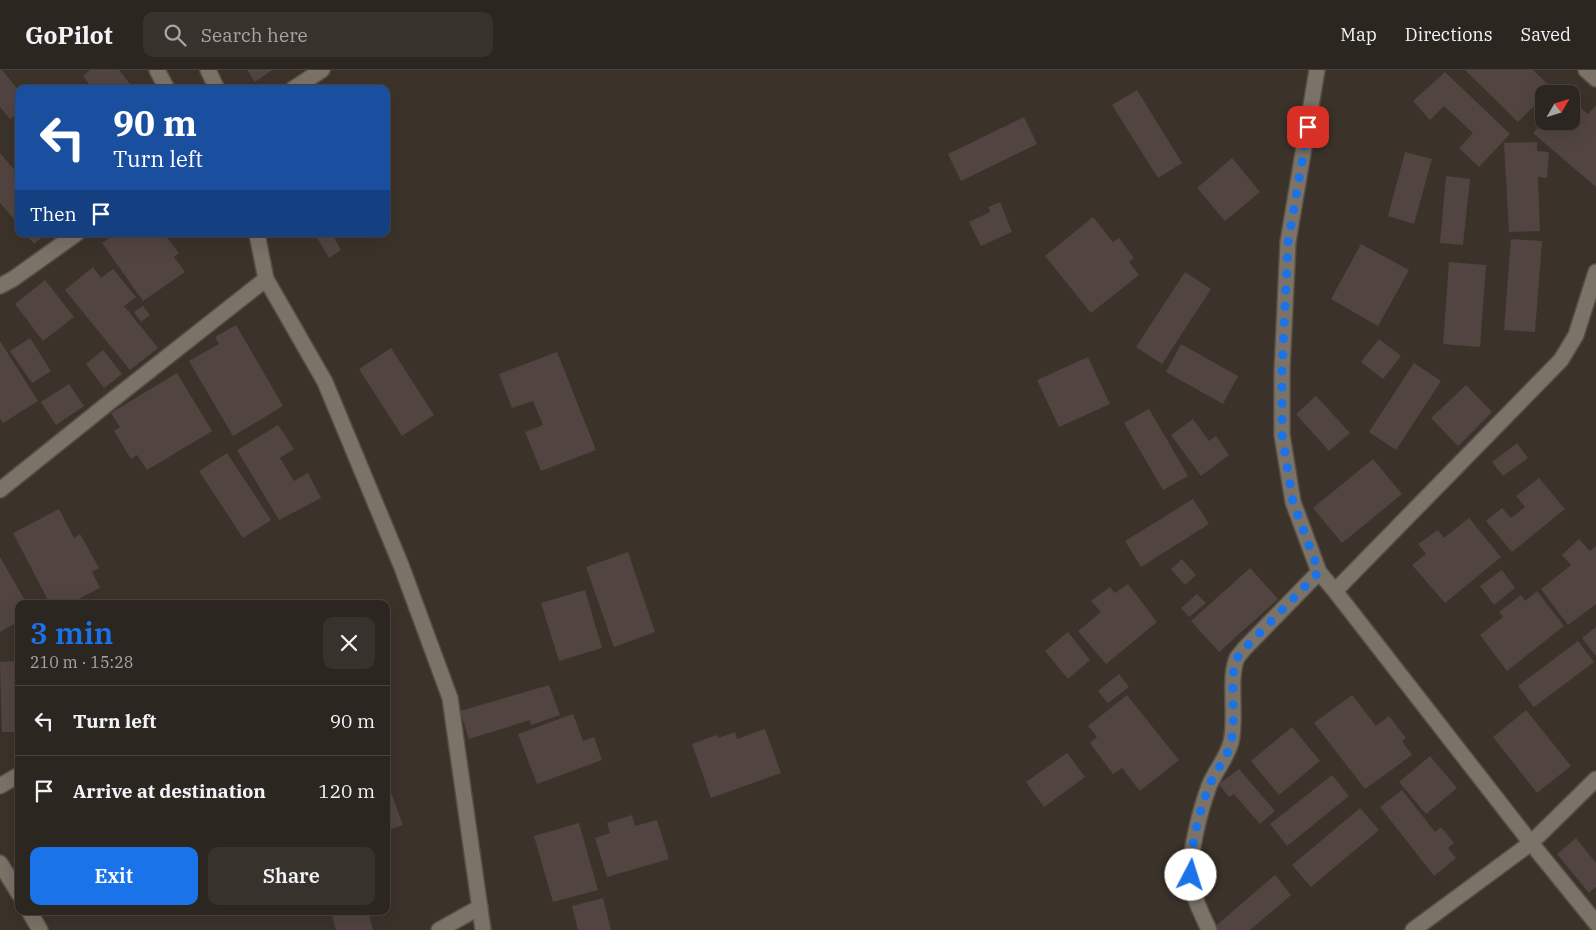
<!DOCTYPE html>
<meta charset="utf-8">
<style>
body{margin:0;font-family:"IBM Plex Serif",serif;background:#38322d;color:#f1f3f6;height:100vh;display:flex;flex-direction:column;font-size:19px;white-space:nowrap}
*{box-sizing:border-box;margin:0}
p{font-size:16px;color:#a6a5a5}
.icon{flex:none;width:28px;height:28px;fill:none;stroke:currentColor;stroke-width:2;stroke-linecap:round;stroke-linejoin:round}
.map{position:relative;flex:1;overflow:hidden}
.sheet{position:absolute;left:15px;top:530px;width:375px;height:315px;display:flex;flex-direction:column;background:#2c2620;border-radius:10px;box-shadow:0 5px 20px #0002,0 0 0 1px #48433e}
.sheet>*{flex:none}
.guide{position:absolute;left:15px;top:15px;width:375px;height:152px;border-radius:10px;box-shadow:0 5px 20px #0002,0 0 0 1px #48433e;background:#1a4fa0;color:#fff;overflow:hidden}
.needle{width:32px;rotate:51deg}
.fabs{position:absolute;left:1535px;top:15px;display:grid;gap:10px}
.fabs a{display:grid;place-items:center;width:45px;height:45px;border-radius:10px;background:#2c2620;box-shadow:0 5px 20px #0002,0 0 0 1px #48433e;font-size:25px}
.pin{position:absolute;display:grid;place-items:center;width:42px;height:42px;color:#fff;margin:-21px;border-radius:10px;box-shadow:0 2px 8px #0006}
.me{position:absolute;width:55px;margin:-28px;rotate:5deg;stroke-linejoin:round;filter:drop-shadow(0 0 4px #0008)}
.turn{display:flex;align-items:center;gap:18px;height:105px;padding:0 15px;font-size:22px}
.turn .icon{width:65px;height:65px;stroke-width:2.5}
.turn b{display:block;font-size:35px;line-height:42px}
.then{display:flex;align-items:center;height:48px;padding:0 15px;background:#0003;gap:10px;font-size:19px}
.round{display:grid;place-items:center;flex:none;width:52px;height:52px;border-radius:10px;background:#38322d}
.summary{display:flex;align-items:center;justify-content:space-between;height:85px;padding:0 15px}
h1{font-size:30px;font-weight:600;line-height:38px;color:#1a73e8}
.cta{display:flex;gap:10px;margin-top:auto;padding:10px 15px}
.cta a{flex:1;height:58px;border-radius:10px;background:#1a73e8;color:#fff;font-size:20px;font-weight:600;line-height:58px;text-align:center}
.cta a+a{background:#38322d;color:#f1f3f6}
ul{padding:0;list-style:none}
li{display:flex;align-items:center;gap:15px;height:70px;padding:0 15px;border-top:1px solid #48433e}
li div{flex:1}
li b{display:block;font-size:19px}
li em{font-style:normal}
header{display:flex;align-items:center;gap:30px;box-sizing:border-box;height:70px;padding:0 25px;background:#2c2620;border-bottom:1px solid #48433e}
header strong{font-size:24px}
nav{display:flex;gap:28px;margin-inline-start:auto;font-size:18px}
.search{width:350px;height:45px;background:#38322d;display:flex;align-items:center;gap:12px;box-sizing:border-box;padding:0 18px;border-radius:10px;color:#a6a5a5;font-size:19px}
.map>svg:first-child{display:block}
.building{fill:#524441}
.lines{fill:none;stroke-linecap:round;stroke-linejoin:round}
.minor-casing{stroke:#554f46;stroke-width:18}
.minor{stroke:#7b7268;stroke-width:15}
.route{stroke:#1a73e8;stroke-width:9;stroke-dasharray:0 16.2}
</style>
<header>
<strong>GoPilot</strong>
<div class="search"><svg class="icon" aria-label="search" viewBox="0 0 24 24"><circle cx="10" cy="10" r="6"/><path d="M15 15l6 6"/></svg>Search here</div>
<nav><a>Map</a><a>Directions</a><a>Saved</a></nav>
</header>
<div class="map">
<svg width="1596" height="860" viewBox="0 0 1596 860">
<rect width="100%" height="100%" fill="#3b332a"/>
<path class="building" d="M0,0H2L19,21V42L10,49L0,37Z
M90,0H119L134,19H93L83,6Z
M247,0H272L255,12Z
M1465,0H1533L1552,18L1546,24H1544V26L1518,52Z
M1445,2L1510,64L1479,97L1459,78L1473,63L1444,36L1430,50L1413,31Z
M1137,20L1182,93L1158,108L1112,35Z
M1571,30L1588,44L1596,35V117L1533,63L1544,51H1571Z
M1024,47L1037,74L961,111L948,84Z
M1537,72V81L1549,82L1547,108L1538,107L1540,161L1509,162L1504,73Z
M1405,82L1432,89L1414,154L1388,146Z
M0,83L19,105V155L0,133Z
M1232,88L1260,122L1225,151L1197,118Z
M1446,106L1470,109L1463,175L1440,173Z
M1000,132L1012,162L981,176L969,152L990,142L988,137Z
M1093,147L1113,172L1119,168L1134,188L1129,192L1139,205L1091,243L1045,186Z
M26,164H46L34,174Z
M116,164H164L179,183L174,187L185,202L143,231L102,173Z
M315,164H332L341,180L329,188Z
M1511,169L1542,171L1535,262L1504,260Z
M1361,174L1409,200L1378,256L1331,229Z
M1449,192L1486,195L1480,277L1443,274Z
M93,197L101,208L113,199L136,227L124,236L158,278L130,300L65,220Z
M1185,202L1211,219L1162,294L1136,277Z
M45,210L74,247L43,271L15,234Z
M143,236L150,245L141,252L134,242Z
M236,255L283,336L233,366L189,291L219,274L215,267Z
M30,268L51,301L32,313L10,281Z
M1379,269L1401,286L1383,309L1361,292Z
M0,271L38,331L3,353L0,348Z
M1181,274L1238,306L1223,334L1166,302Z
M391,278L434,345L402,366L359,299Z
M103,280L122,304L104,318L86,294Z
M557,282L596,380L541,401L525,362L543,355L533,331L512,338L499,304Z
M1088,287L1110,334L1059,357L1037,310Z
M1414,293L1441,311L1396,380L1369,362Z
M177,303L212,361L147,400L137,385L131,389L114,361L120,357L111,343Z
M69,314L84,336L56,355L41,332Z
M1466,315L1492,342L1458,376L1431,348Z
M1316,326L1350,363L1329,381L1296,344Z
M1149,339L1188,406L1163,420L1124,353Z
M1193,349L1209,371L1216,366L1229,385L1201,406L1171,365Z
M278,355L294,379L280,388L294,411L308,403L321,428L279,450L237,380Z
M1517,373L1528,388L1503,406L1492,392Z
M227,383L271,450L243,468L199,401Z
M1373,389L1402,424L1342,473L1313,438Z
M1539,408L1565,439L1512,482L1486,451L1502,438L1511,448L1525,437L1516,426Z
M1193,429L1209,454L1141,497L1125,471Z
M59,439L74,468L80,464L99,498L92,502L100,518L68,534H50L13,463Z
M1469,448L1501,487L1445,533L1412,495L1426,484L1418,474L1438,460L1444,468Z
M1579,469L1590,481L1596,476V534L1568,555L1541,519L1571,495L1562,485Z
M628,482L655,562L614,577L586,497Z
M0,487L27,534H19V551L0,562Z
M1182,489L1196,505L1185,515L1171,499Z
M1250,498L1278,529L1219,582L1191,551Z
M1502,500L1515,518L1494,535L1480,516Z
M1128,514L1157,552L1106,594L1078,561L1101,542L1091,531L1110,517L1115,523Z
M585,520L602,578L559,591L541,533Z
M1537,521L1564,556L1507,601L1480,565L1503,547L1499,542L1521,525L1525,531Z
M1197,524L1206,533L1189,547L1181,538Z
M1596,557V586L1582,568Z
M1068,562L1090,590L1068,609L1045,581Z
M1578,571L1594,592L1534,637L1518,616Z
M19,591V662H2L0,592Z
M1119,604L1129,617L1108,633L1098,621Z
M549,615L560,645L531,655L530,650L469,669L460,641Z
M1127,625L1179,690L1140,721L1122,698L1113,704L1090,673L1097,667L1088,656Z
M1352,625L1376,656L1389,646L1406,668L1402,671L1412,685L1365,719L1314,653Z
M1526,640L1571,696L1537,723L1493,667Z
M573,644L583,671L594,667L602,690L537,714L518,664Z
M1292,657L1320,691L1279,725L1251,691Z
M765,659L781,703L711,728L692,674L717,665L719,668L735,662L737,669Z
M1067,683L1085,707L1044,737L1026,712Z
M1430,686L1457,718L1426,744L1399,712Z
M1239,699L1275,741L1260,754L1234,724L1229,727L1219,714Z
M1332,705L1349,726L1287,776L1270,754Z
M386,709L403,755L386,761Z
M1402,720L1435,762L1441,757L1454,773L1448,778L1456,788L1434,806L1380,737Z
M1360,738L1379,760L1311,817L1292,795Z
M632,745L635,756L657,750L669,789L607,807L595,768L610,763L607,753Z
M579,753L598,820L553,832L534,766Z
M1576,768L1596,793V817L1589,823L1557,784Z
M1275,805L1291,825L1250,860H1211Z
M603,828L611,860H578L572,836Z
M331,841H368L373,860H336Z"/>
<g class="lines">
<g class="minor-casing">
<path id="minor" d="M157,0L167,19
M208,0L217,19
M1317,0L1288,172L1282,301V365L1293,432L1319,502L1335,521L1531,773L1596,853
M1586,0L1596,9
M293,19L322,0
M257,164L266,209L325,312L401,495L450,628L483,860
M0,216L13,209L76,164
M0,420L111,331L266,209
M1335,521L1561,290L1576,265L1596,202
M0,716L19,705
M0,793L19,824
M29,841L40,860
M439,860L480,837
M1209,860C1203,846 1195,832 1192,817C1186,792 1200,741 1209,716C1215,701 1227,688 1231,672C1237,649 1228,608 1237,588C1239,585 1242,582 1244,579L1319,502
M1413,860L1531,773L1596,709"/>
</g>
<use href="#minor" class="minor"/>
</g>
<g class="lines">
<path class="route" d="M1191,805C1190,778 1199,742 1209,716C1215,701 1228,687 1231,672C1237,648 1228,608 1237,588C1239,585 1242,582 1244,579L1319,502L1293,432L1282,365V301L1288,172L1308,57"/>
</g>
</svg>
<div class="fabs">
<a><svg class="needle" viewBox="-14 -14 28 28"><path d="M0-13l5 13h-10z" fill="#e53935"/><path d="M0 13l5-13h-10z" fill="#a6a5a5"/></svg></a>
</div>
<div class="pin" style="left:1308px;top:57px;background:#d93025"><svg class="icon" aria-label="arrive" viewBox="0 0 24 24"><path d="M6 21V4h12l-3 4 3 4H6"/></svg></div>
<svg class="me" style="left:1191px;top:805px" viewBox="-20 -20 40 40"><circle r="19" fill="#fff"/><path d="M0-13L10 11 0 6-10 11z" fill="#1a73e8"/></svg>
<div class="guide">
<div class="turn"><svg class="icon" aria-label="left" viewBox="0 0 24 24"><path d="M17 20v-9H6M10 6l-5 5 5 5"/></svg><div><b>90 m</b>Turn left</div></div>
<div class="then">Then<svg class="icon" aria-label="arrive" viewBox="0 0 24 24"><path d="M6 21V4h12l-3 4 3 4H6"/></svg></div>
</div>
<section class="sheet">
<div class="summary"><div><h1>3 min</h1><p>210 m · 15:28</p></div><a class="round"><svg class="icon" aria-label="close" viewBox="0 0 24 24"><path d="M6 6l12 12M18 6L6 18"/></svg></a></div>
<ul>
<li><svg class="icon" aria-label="left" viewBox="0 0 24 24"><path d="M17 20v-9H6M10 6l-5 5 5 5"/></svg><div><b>Turn left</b></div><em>90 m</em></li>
<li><svg class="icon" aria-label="arrive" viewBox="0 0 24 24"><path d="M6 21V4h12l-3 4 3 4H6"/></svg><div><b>Arrive at destination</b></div><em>120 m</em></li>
</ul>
<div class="cta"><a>Exit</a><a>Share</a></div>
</section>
</div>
